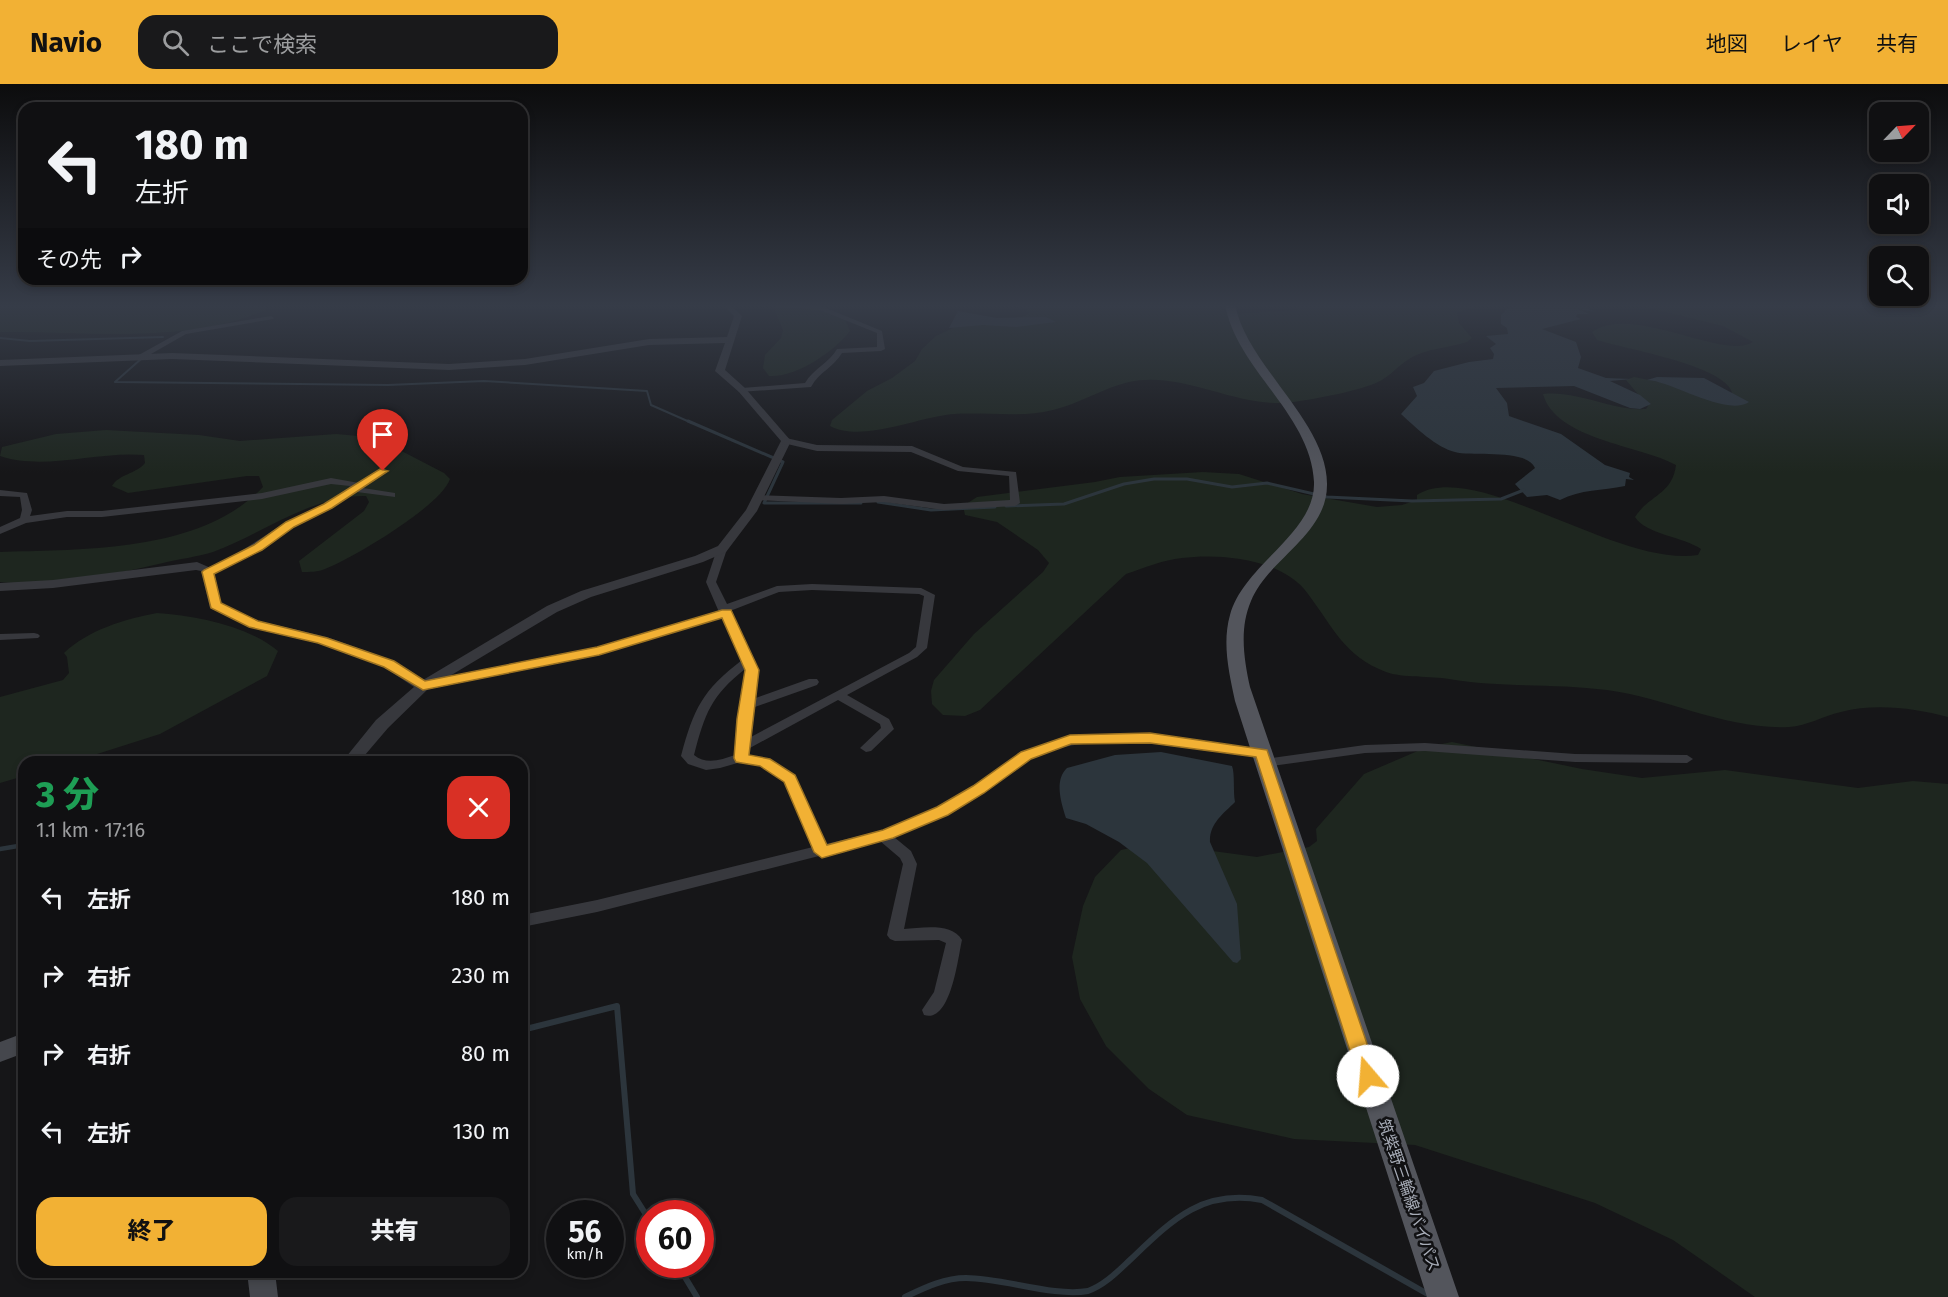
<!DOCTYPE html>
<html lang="ja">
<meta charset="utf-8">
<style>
body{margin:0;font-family:"Fira Sans","Noto Sans JP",sans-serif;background:#19191b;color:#f1f3f6;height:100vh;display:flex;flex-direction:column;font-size:22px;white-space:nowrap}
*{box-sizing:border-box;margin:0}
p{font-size:20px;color:#9c9d9f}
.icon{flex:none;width:33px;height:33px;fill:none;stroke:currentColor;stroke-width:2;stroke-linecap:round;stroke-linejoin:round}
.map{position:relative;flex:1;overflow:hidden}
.sheet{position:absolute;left:18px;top:672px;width:510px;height:522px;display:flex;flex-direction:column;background:#101012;border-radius:18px;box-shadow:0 3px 9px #0003,0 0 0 2px #303032}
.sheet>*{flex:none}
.top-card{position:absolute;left:18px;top:18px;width:510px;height:183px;border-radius:18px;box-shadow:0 3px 9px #0003,0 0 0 2px #303032;background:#101012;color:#f1f3f6;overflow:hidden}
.needle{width:39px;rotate:65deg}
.controls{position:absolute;left:1869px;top:18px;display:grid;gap:12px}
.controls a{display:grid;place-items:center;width:60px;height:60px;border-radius:12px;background:#101012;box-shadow:0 3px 9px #0003,0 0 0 2px #303032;font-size:30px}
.speed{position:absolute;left:546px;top:1116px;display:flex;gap:12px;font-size:30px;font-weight:700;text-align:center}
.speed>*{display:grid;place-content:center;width:78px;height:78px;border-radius:50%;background:#101012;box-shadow:0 3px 9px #0003,0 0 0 2px #303032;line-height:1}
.speed small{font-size:15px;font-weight:400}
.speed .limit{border:9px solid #d22;background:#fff;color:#111}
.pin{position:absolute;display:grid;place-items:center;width:51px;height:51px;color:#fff;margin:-62px -26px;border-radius:50% 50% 50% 0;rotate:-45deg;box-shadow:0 0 6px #0007}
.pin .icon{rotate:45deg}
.me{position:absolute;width:66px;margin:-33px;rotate:342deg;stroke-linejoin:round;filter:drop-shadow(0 0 4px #0008)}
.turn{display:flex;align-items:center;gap:21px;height:126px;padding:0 18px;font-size:27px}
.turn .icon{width:78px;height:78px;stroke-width:2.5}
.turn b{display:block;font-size:42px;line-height:51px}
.then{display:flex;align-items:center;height:57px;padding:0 18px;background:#0003;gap:12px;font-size:22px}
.round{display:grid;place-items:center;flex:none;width:63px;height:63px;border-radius:18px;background:#19191b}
.headline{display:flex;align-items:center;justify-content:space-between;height:102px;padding:0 18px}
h1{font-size:36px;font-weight:800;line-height:45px;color:#1e9e55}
.primary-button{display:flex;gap:12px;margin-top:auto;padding:12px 18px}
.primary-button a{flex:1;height:69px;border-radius:18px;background:#f2b134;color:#111;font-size:24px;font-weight:800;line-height:69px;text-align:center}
.primary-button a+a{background:#19191b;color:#f1f3f6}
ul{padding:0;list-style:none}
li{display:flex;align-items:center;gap:18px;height:78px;padding:0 18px}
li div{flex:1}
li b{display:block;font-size:22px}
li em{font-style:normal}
header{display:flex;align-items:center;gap:36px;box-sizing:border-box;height:84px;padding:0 30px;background:#f2b134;color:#111}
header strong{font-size:28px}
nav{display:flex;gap:33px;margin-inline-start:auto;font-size:21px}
.search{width:420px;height:54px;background:#19191b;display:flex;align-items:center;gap:15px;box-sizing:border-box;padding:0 21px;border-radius:18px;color:#9c9d9f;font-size:22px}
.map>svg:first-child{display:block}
.green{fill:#1e261f}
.water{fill:#2c353c}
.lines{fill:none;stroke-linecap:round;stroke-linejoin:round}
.stream-far3{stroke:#2c353c;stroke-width:2}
.stream-far2{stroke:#2c353c;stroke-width:3}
.stream-far1{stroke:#2c353c;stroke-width:4.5}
.stream{stroke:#2c353c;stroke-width:6}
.minor{fill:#37383d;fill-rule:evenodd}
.tertiary{fill:#37383d;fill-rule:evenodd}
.secondary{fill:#45474d;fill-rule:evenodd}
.primary{fill:#53555c;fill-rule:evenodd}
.route{fill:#f2b134;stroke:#9d7322;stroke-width:1.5}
.labels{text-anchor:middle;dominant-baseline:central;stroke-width:5;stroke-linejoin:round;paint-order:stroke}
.street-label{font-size:16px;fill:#a8adb8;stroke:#111113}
</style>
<header>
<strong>Navio</strong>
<div class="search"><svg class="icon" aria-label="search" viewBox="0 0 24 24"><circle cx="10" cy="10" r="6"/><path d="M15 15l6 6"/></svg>ここで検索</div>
<nav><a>地図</a><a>レイヤ</a><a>共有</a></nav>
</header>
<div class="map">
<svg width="1948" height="1213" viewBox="0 0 1948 1213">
<rect width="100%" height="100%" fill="#161618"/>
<path class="green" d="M0,220H268V221L266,226C184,261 87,247 0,248Z
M775,220H809L845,235L850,247C835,267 796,294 769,292L763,284L765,271L781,254L783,246L773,222Z
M976,220H1210L1234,230L1297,226L1300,220H1482L1457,229L1459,239L1472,254L1467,258C1451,263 1434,264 1419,270C1403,276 1395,288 1382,296C1365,306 1315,315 1294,318C1238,326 1184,286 1129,298C1103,304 1079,320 1053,326C1020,334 987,328 954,330C917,333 863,359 830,342L832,336L867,307L892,294L915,277L922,265L936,252L957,242L1022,233L1030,229L1025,224Z
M1646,220H1948V633C1914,624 1875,619 1841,628C1822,632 1808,642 1789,643C1726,646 1668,614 1607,606C1555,599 1501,604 1449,595C1431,592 1402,594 1386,588C1344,572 1333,543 1308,510C1284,475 1221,469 1182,474C1163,476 1144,484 1126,490L980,626L965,632L943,631L932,620L931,607L934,596L974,550L1043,488L1049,479L1038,466L997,438L965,431L963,422L977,413L1095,398L1120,393L1203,388L1239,390L1302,410L1377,423L1402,421L1417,416V411C1476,374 1618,484 1698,471L1701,465C1684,453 1645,450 1635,433C1650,410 1672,411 1676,381C1640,361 1556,356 1543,310C1578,306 1611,327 1646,325L1648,322L1626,296L1634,293L1731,312L1732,308C1723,281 1625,265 1597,256L1592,248C1632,219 1724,277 1753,258L1723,242L1649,224Z
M106,346L199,351L240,357L336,350L358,352L392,362L444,389L450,395C441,422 353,474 325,485C318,488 310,488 302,488L299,477L364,427L369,418L366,412C312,411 262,450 213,468C197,473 179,475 163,479C111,491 54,503 0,498V468C84,465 200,469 263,403L259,392H247L128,409L112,402C119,390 136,390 145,379L144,371C97,367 45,387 0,372L2,363L56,350Z
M157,529C196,532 247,541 278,567L267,592L160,650L72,678H24V692L0,699V613L63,596L69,589L67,573L64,569C88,546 125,535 157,529Z
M1452,658L1582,685L1642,694L1725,686L1858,704L1913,697L1948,700V1213H1755L1673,1156L1595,1119L1415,1061L1294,1055L1187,1031L1149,1005L1106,962L1080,915L1072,873L1083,822L1095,793L1121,766L1154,759L1257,773L1309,763L1317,757L1316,745L1364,690L1427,663Z"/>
<path class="water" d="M1524,220H1591L1586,224L1596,228L1578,225L1589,230H1577L1576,233L1581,235L1542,245L1576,258L1581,273L1578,284L1606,294L1632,295L1610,297L1640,311L1651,320L1640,325L1630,324L1574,302L1496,304L1507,319L1509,332L1561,350L1605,381L1630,389L1629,393L1634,396L1626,395L1625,402C1602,407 1581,405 1560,416L1547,411L1527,413L1515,400L1535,384C1526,364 1473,373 1455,368C1437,364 1415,343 1401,330L1417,312L1413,303L1424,299L1434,287L1469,278L1493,275L1494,270L1490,264L1496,260L1486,252L1508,250L1507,244L1501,240V231L1507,225Z
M958,227L997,234L1046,233L1056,238L1016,243L983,241L949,244Z
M1657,293L1704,294L1749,318C1726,333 1672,297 1647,296Z
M1161,668L1232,682C1235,689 1233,708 1235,718C1223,730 1209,740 1210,758L1237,820L1241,875L1237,879L1233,878L1147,779L1119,758L1086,740L1066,734C1061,719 1054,696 1067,684L1115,671Z"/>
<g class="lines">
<path class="stream-far3" d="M0,254L30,257L163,253
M138,275H141L115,298L388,301L484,297L647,307L651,321L692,339"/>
<path class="stream-far2" d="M688,337L783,378L764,419H861
M878,418L931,426L995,423
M1006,422L1064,420L1124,400L1154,395H1187L1232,403L1267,399L1327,413L1412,417L1501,415L1524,406"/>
<path class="stream-far1" d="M0,765L24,761"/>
<path class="stream" d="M522,946L617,922L633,1110L650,1137
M677,1180L697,1213
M905,1213C924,1204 944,1194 966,1194C1003,1194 1053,1213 1088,1207C1105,1201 1118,1187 1131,1175C1172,1136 1202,1105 1262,1116L1433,1213"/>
<path class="minor" d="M765,220L821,222L882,247L885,265L881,267L842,269C834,283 819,288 811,303L739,308L738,306L742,304L805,299C813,285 829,279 837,265L877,263V249L820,226L768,222Z
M271,232L274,234L273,235L186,250L144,274L137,272L182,247Z
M786,354L817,361L912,362L963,383L1016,388L1020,419L1015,422L944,426L884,418L841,420L755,416L753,414L758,411L841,414L884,412L944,420L1010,416L1009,392L958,387L911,368L817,367L783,359L782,357Z
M383,384L387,387L386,389L363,404L395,409V413L357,408L292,443L244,475L208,491L203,488L204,486C237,473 263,451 294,434C309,426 341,415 350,402L331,400L262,415L102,433H67L26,439L0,450V443L20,434L22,426L20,413L0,412V406L27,409L32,426L30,432L67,427H102L262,409L331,394L359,399Z
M722,462L727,465L716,498L727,520L777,502L812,500L921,504L935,511L927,564L917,573L847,611L889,635L894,645L871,667L866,668L860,664L881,644L880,640L838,616L748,665V671L770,675L795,692L826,760L884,746L938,724L973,703L1021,668L1069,652L1150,650L1262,665L1268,669L1262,673C1194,664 1095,643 1032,674C1015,682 999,698 984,709C956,728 925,740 894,753L911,767L917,780L904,845C921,844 952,838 962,856C958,873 951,940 924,931L922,926L934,908L946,859L939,856L895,857L890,855L887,851L903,780L900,774L880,757L828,770L822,773L819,772L597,828L522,843V831L597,816L813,763L785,698L761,682L741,678L720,684L706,686L688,680L681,672C694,624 702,607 742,576L722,534L599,570L424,606L418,602L424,598L597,564L719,528L706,498L717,465ZM812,506L919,510L924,512L916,563L909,569L749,654L752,624L817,601L819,598L817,595H809L753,615L758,586L730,527L779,508ZM745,585L735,671C721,676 706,681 694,671C705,629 711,612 745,585Z
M34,549L38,550L40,552L38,554L0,556V550Z
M1425,659L1575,670L1687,671L1693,675L1687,679L1575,678L1425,667L1365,669L1265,683L1260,682L1258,679L1260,676L1265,675L1365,661Z"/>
<path class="tertiary" d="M722,220H730L742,232L725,286L745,304L791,357L757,427L726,468L703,478L591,513L557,528L428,605L388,644L359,678H342L376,636L414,603L384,583L317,559L249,543L210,524L201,487L196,486L53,504L0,507V499L53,496L197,478L213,485L221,519L259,537L327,553L394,577L423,596L547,522L581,507L695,472L718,462L746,426L781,357L739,308L715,287L725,259L649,261L525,281L449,286L172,275L0,282V276L172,269L449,280L525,275L649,255L727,253L734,232Z"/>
<path class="secondary" d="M24,949V969L0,978V958Z
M247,1188H275L278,1213H250Z"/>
<path class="primary" d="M1225,220H1235C1246,281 1328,338 1327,401C1327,451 1268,475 1251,517C1239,545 1244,575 1250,603L1459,1213H1427L1235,617C1229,589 1222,559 1230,531C1243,481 1316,449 1314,398C1311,330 1236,285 1225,220Z"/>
</g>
<linearGradient id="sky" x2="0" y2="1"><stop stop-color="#0c0c0d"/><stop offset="0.57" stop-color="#363c48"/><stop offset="1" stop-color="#363c48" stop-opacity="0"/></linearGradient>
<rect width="1948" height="389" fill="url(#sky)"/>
<path class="route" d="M380,385L388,387L332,424L294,443L262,466L214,490L221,519L258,537L327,554L394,577L425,597L597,563L722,526H731L759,586L749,671L770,675L795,691L827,761L883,746L937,723L973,702L1021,668L1070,651L1150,649L1267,666L1378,992L1375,998L1368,1001L1361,998L1358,992L1256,673L1150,659L1071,660L1031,675L984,709L948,731L893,754L822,774L814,768L784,698L760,682L736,678L734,674L737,635L745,586L722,534L599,571L423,606L384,583L318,559L249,543L211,524L202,488L204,486L254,461L286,438L324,420Z"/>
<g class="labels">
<g class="street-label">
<text transform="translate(1409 1111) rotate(71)">筑紫野三輪線バイパス</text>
</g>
</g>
</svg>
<div class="controls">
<a><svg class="needle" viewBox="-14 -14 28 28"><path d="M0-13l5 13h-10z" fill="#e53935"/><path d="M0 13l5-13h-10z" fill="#9c9d9f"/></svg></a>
<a><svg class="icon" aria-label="sound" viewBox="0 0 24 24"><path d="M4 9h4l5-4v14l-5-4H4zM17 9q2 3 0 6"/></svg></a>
<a><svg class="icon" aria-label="search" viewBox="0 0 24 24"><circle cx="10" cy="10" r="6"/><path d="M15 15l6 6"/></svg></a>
</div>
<div class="speed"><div>56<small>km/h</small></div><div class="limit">60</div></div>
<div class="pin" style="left:383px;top:387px;background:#d93025"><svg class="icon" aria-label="arrive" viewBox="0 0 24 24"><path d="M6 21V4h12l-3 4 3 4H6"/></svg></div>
<svg class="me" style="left:1368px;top:992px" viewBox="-20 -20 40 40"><circle r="19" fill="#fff"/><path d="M0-13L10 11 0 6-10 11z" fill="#f2b134"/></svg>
<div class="top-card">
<div class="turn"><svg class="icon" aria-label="left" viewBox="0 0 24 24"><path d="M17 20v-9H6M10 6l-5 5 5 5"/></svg><div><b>180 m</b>左折</div></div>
<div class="then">その先<svg class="icon" aria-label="right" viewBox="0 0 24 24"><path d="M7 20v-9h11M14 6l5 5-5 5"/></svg></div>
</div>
<section class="sheet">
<div class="headline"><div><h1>3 分</h1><p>1.1 km · 17:16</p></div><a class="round" style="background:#d93025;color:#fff"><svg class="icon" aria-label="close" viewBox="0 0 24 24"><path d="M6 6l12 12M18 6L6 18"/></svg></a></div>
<ul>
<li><svg class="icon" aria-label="left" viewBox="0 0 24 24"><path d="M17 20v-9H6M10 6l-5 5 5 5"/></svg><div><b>左折</b></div><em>180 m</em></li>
<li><svg class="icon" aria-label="right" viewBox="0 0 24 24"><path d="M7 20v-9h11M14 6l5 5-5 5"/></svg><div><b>右折</b></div><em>230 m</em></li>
<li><svg class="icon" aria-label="right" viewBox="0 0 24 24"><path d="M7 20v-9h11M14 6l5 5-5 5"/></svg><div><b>右折</b></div><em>80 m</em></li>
<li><svg class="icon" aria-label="left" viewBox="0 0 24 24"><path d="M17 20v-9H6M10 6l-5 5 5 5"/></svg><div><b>左折</b></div><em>130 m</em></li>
</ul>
<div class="primary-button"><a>終了</a><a>共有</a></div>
</section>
</div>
